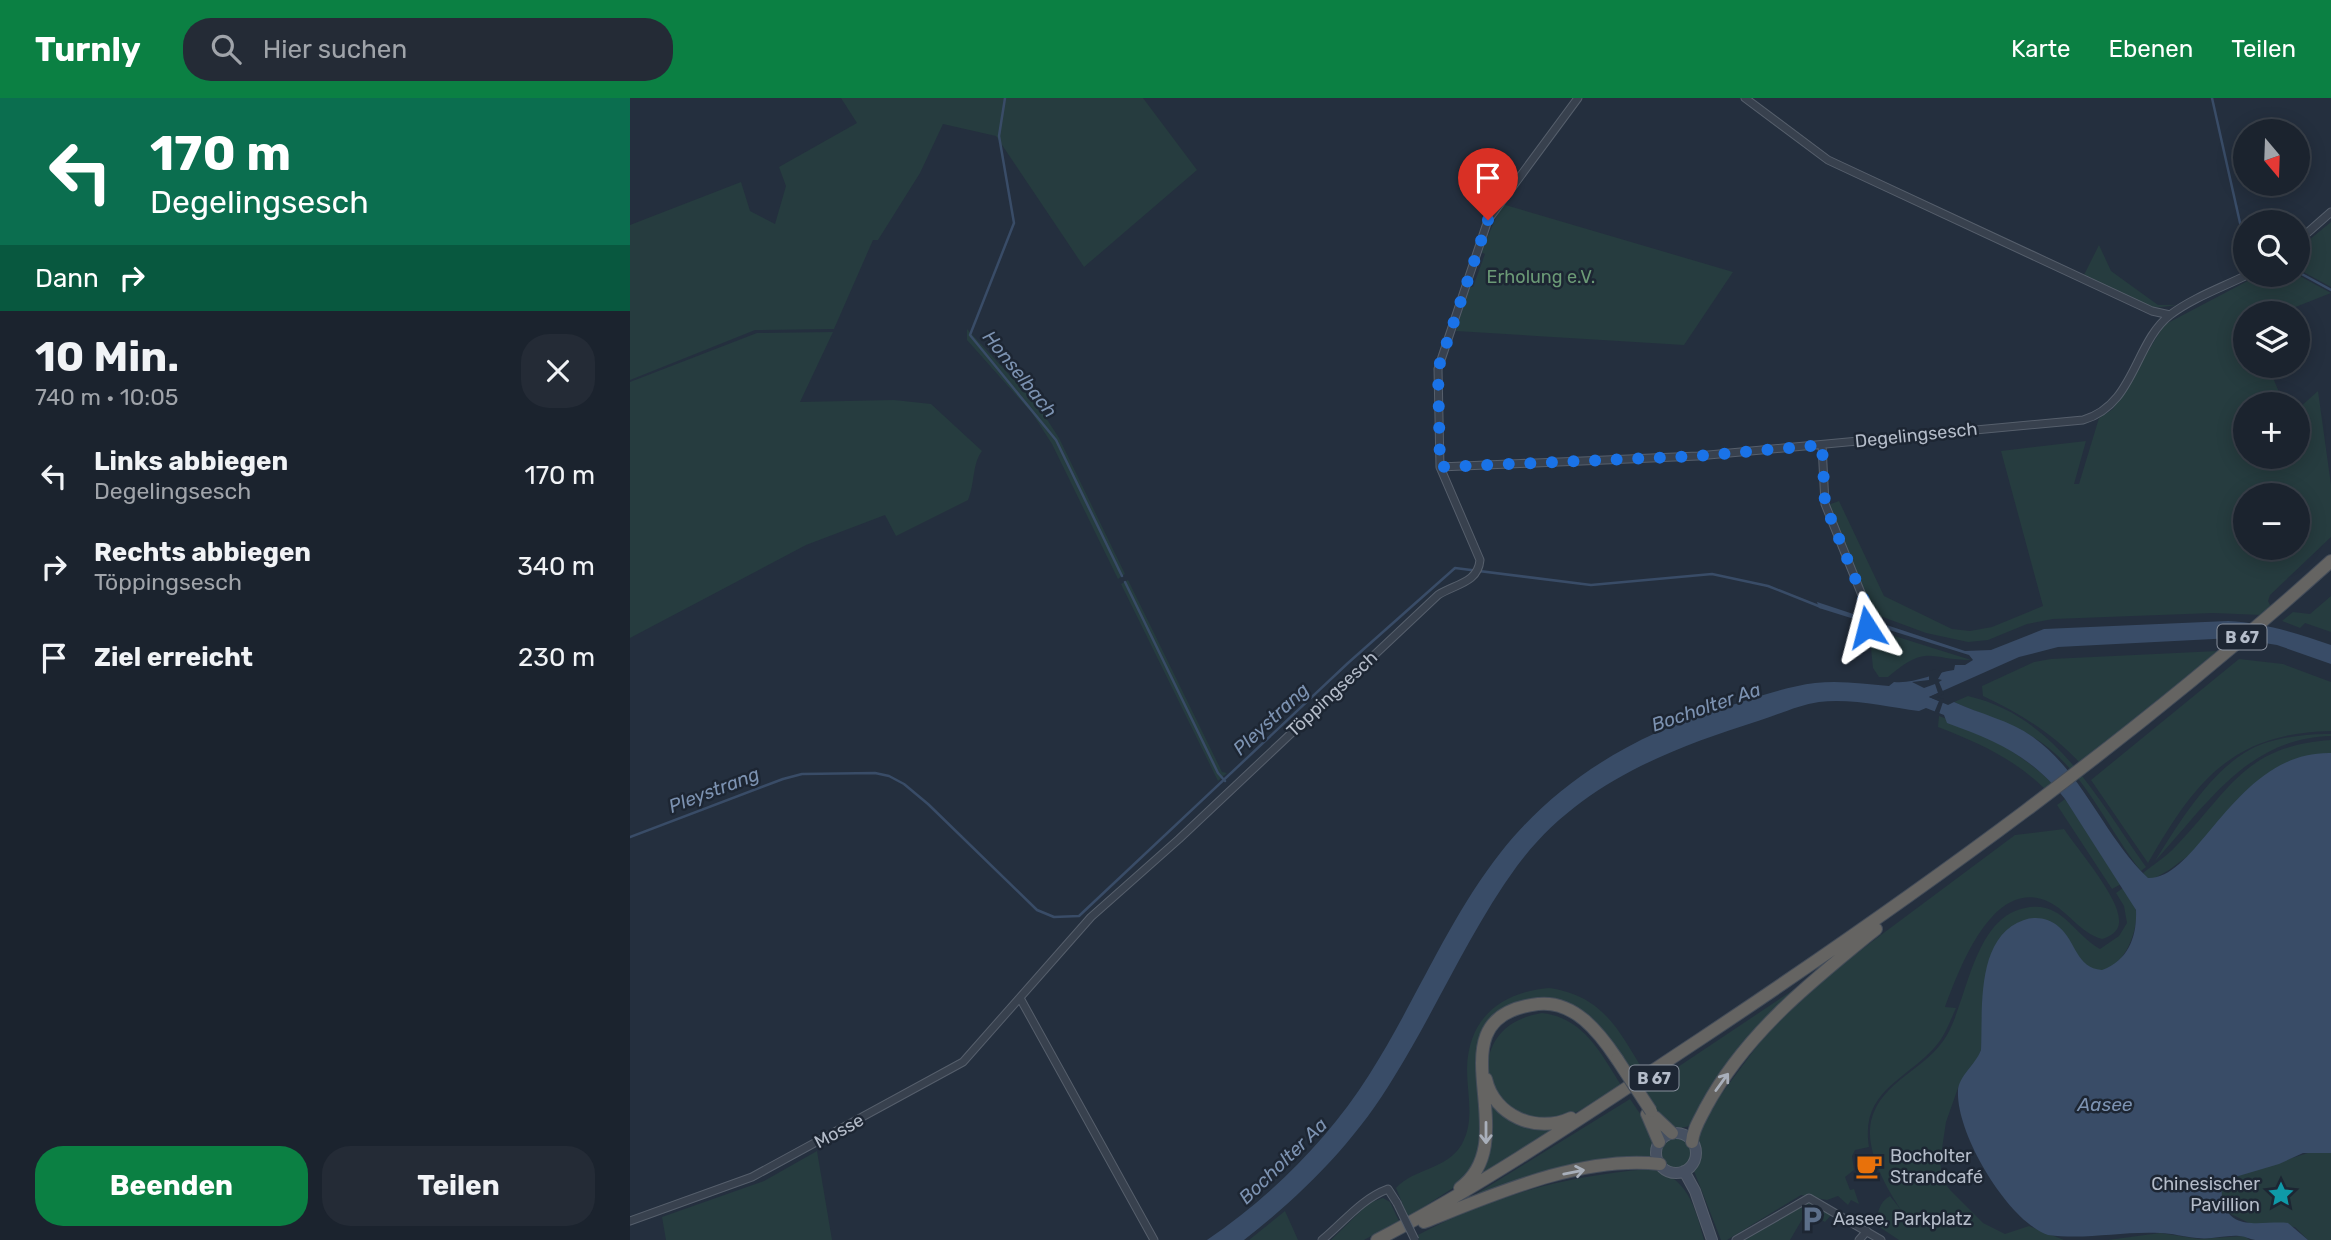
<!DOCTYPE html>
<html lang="de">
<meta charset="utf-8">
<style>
body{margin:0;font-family:Rubik,sans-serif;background:#242b36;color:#f1f3f6;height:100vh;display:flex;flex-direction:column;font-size:26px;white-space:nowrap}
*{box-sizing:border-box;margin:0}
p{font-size:23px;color:#a0a4aa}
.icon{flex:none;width:38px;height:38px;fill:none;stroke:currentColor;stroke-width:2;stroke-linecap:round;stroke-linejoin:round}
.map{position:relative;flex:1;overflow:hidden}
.drawer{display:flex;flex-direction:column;background:#1b232e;width:630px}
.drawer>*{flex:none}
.hud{background:#0b6e4f;color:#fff;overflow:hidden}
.needle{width:46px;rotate:161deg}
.fabs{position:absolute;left:1603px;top:21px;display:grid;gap:14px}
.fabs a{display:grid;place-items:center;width:77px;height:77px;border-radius:50%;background:#1b232e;box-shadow:0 4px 18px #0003,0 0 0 2px #39404a;font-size:35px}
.pin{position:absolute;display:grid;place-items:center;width:60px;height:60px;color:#fff;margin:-72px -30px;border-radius:50% 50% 50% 0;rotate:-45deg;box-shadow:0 0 7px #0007}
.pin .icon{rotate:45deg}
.me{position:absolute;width:77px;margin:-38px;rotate:351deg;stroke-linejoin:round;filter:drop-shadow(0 0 5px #0008)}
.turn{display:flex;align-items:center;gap:24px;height:147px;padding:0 35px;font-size:32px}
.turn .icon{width:91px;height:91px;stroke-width:2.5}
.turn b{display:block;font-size:49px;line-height:60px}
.then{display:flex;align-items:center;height:66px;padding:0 35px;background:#0003;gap:14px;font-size:26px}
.round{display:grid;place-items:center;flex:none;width:74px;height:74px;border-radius:28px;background:#242b36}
.summary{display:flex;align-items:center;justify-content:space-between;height:119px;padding:0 35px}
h1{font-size:42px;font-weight:700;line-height:52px}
.cta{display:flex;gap:14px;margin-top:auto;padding:14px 35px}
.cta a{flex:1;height:80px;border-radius:28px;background:#0b8043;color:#fff;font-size:28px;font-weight:700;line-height:80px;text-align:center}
.cta a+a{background:#242b36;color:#f1f3f6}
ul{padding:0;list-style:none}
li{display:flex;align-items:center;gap:21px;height:91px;padding:0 35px}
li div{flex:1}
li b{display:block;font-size:26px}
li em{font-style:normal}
header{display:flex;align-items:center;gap:42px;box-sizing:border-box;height:98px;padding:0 35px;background:#0b8043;color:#fff}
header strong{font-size:33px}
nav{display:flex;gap:38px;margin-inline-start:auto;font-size:24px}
.search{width:490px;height:63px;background:#242b36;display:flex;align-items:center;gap:18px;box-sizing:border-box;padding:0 24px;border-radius:28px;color:#a0a4aa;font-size:26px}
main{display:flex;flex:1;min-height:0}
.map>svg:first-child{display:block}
.green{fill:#263c3f;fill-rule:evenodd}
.water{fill:#394c67}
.pier{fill:#242f3e}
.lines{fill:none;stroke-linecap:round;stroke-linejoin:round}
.stream{stroke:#394c67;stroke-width:2.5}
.minor-casing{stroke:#565f6c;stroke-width:9}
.secondary-casing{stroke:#565f6c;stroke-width:12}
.trunk-casing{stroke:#434c59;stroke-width:14}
.minor{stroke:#38414e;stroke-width:7}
.secondary{stroke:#465061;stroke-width:10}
.trunk{stroke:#656462;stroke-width:12}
.minor-bridge-casing{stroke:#565f6c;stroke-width:9;stroke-linecap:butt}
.trunk-bridge-casing{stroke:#434c59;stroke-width:14;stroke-linecap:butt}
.minor-bridge{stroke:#38414e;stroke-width:7}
.trunk-bridge{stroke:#656462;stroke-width:12}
.oneway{stroke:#a8afba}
.route{stroke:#1a73e8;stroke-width:12;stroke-dasharray:0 21.6}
.labels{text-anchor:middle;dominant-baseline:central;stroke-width:5;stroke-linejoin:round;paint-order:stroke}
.shield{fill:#1d2633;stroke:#878f9c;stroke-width:2}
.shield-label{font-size:16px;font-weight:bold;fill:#b4bcc9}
.park-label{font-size:18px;fill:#6b9a76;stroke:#1d2633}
.street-label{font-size:18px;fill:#b4bcc9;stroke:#1d2633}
.poi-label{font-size:18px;fill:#b4bcc9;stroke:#1d2633;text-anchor:start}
.water-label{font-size:19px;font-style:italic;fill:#7c92b1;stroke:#1d2633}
</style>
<header>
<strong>Turnly</strong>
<div class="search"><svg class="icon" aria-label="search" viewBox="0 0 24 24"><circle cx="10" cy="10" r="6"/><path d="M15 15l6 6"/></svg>Hier suchen</div>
<nav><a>Karte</a><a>Ebenen</a><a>Teilen</a></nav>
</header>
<main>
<section class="drawer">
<div class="hud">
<div class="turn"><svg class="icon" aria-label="left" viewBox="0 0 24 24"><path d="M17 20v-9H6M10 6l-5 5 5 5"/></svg><div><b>170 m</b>Degelingsesch</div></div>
<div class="then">Dann<svg class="icon" aria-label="right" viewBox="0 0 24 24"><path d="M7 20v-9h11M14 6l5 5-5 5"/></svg></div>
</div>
<div class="summary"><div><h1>10 Min.</h1><p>740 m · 10:05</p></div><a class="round"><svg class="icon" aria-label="close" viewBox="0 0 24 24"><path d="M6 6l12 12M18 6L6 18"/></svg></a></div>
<ul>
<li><svg class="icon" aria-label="left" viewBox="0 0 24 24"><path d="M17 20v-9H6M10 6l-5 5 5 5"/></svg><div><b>Links abbiegen</b><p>Degelingsesch</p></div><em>170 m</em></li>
<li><svg class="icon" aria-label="right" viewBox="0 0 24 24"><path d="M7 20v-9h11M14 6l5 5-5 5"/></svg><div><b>Rechts abbiegen</b><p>Töppingsesch</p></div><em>340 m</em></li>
<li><svg class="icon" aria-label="arrive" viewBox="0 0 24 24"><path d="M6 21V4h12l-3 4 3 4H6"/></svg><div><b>Ziel erreicht</b></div><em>230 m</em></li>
</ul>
<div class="cta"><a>Beenden</a><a>Teilen</a></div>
</section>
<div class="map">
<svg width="1701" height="1142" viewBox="0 0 1701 1142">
<rect width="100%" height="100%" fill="#242f3e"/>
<path class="green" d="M211,0H513L567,72L454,169L366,38L313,26L290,75L248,142H243L204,231L125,232L0,282V127L111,84L120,113L145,126L156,88L149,69L227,25Z
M872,106L1103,174L1054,247L826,233L839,189H843L855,156L851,154Z
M1701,124V189L1668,171V151Z
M1469,147L1481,173L1528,207H1548L1524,210L1454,177Z
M1629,177H1668L1701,195L1650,215H1615V268H1638L1654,306H1615V359H1668V311L1688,293L1701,387V439L1640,497L1638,503L1641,509L1631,517L1583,515L1423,521L1397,526L1358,542L1338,544L1296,535L1242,515L1198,407L1209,403L1254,498L1322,531L1340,533L1362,529L1413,508L1371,353L1456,343L1444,386H1449L1469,320L1483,311L1534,227ZM1615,397H1668V450H1615Z
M337,231L409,309L429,340L495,476L488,481L422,346L402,315L337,242Z
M203,234L170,304L264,302L301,306L352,353C342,366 345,386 338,402L266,438L255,417L176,447L0,540V284L127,235Z
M498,482L592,674L597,675L588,683L491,486Z
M1701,498V534L1675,525L1670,530L1652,523L1663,514L1680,516Z
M1239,530L1341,562C1299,562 1298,545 1258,579H1249L1243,570Z
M1588,553L1450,665C1423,636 1390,615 1353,598L1352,588L1404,564L1421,561Z
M1609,561L1653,566L1701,584V633C1601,635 1565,684 1518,765L1461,682Z
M1338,598C1426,618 1468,702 1516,769L1511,773C1477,730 1452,668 1403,639C1379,625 1350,616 1324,604Z
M1309,618C1351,633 1390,654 1422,685L1415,691C1383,660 1349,645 1308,629Z
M1701,636V638C1617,640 1577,707 1525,763C1549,725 1580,673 1621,651C1642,640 1677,635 1701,636Z
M1701,642V655H1697L1539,772L1525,780H1517L1513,775C1524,766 1536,759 1546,748C1600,692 1614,648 1701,642Z
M1435,701L1491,786L1482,791L1427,707Z
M1434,731C1448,752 1489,799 1489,822C1490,833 1481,838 1472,841C1450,835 1439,814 1419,804C1363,777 1329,872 1315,909L1326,910C1320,923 1315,938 1305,949C1275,983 1230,993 1239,1049L1225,1052L1222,1058L1224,1072L1215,1079L1220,1092L1224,1091L1229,1106L1221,1102L1218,1107L1208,1098L1197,1102L1171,1097L1097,1142H1091L1064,1073L1069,1063L1067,1038L1084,1006L1133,940L1161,911L1200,875L1385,737Z
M1493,790C1497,796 1505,806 1506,813C1509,838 1485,890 1455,866C1446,859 1440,843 1434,834L1389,824L1362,853L1351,952L1348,961L1329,987L1316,1024L1310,1064L1313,1083L1321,1093L1353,1125L1375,1136L1399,1128L1434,1142H1269L1245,1126C1248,1115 1249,1104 1260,1098L1271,1112C1255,1088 1235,1052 1241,1023C1251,982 1297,972 1317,937C1338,900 1344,820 1395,810C1432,802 1443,836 1470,851L1489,838L1497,825L1494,808L1486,795Z
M1169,888L1085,985L1060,1028L1046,1031L1030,1020L1015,991Z
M919,890C972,898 987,929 1013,972L1005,978L976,939L916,901L889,904L879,910L855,935V1042L834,1083L778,1119L766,1090C784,1070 817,1072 832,1046C845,1022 837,997 837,971C838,920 871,894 919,890Z
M912,915C954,920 970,954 991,987C968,1000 940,1024 913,1023C850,1022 831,928 912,915Z
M856,996L885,1022L937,1024L834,1092C866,1053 860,1045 856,996Z
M1000,1001L1024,1036L1022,1061L846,1096Z
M1031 1055a15 15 0 1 1 30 0a15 15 0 1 1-30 0Z
M187,1053L202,1142H36L32,1119L134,1083Z
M1684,1053L1701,1055V1142H1678L1665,1129L1621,1126L1599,1115L1591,1096L1595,1082Z
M1018,1071C1057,1076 1065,1109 1074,1142H789L788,1137C860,1098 936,1078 1018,1071Z
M753,1100L760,1104L769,1123L734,1142H701L739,1105Z
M1178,1105L1201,1117L1195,1124L1177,1113L1160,1142H1115Z
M655,1113L668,1142H619Z
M1530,1135L1569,1141L1614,1138L1620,1142H1478Z"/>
<path class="water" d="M1187,504L1335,553L1361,552L1414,531L1598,523C1634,525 1668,535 1701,547V566L1647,547L1603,540L1428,549L1389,559L1299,599L1318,607L1324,604C1350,616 1379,622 1403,639C1454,676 1473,737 1518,780C1569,782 1605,653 1701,655V1055H1673L1649,1066L1595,1082C1591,1089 1591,1096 1593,1104C1602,1135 1635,1122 1658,1125L1678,1142C1661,1142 1641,1142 1625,1142C1619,1141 1615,1138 1609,1138C1595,1137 1581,1142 1567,1140C1554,1139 1542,1135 1530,1135C1492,1133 1457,1142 1418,1137C1378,1123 1326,1036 1328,993C1328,979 1346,966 1351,952C1353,912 1345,839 1394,822C1406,818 1419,820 1429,829C1446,843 1446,870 1472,872C1499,862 1507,838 1506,812L1435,701C1402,658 1366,643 1317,625L1314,617L1296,610L1289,613C1258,609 1221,600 1189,604C1168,607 1148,617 1128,623C1036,652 947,687 887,768C839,834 807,910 764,979C726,1043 672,1097 614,1142H577C640,1099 698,1042 739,977C785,905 818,821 871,754C926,684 1004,637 1089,611C1119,602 1153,589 1185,585C1210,582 1235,586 1259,588L1264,584C1285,586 1303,575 1324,572L1325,567H1335L1343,562L1339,557L1189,510Z"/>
<path class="pier" d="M1306,571L1312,574L1308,581L1312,582L1309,584L1314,596L1307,599L1314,601L1309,616L1304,615L1309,603L1299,599L1308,595L1305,586L1294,590L1282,584L1299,582V573Z"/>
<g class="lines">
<path class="stream" d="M375,0L369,38L384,125L340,237L426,342L492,478
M1582,0L1615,147
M1668,174L1701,192
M495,484L588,675L595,683
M0,739L153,681L172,676L245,675L259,678L274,686L298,706L407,812L424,819L449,818L718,565L825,470L961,487L1082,476L1138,488L1191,509"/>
<g class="minor-casing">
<path id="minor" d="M1115,0L1198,62L1522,213L1540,217
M1668,143L1701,114
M1192,347L1195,406L1240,517L1235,538
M810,369L1068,358L1453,322C1505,307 1504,245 1540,217C1562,200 1593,189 1617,177
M390,900L524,1142
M0,1123L122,1079L333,964L461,819L549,741L808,497C825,486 848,485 850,462L810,369L808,271L858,122L948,0
M692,1142C714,1124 731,1101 758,1091L767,1105
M1106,1142L1179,1100L1251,1142
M1229,1142L1237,1133"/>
</g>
<g class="secondary-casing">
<path id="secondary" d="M1026 1055a20 20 0 1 1 40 0a20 20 0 1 1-40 0Z
M1054,1073L1065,1093L1082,1142"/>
</g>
<g class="trunk-casing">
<path id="trunk" d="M856,981C864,1018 907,1036 941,1020
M1017,1016L1029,1044
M1025,1019L1042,1035
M1062,1044C1063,1031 1070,1021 1076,1009C1116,935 1182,883 1246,831
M830,1090C899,1039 796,919 908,906C944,902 969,934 987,961
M794,1124C865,1096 952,1057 1030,1066
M747,1142C860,1083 966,1010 1072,940C1291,794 1506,639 1701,463"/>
</g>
<use href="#minor" class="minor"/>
<use href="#secondary" class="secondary"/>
<use href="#trunk" class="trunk"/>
<g class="minor-bridge-casing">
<path id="minor-bridge" d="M767,1105L785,1142"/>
</g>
<g class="trunk-bridge-casing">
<path id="trunk-bridge" d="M987,961L1021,1013"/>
</g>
<use href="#minor-bridge" class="minor-bridge"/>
<use href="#trunk-bridge" class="trunk-bridge"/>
</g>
<defs><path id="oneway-shaft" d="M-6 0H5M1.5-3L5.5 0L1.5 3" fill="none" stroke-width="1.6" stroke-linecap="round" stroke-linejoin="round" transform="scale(1.75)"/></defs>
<g class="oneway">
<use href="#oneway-shaft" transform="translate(1092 984) rotate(-54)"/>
<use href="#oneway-shaft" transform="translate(856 1035) rotate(90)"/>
<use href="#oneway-shaft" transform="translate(944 1074) rotate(-11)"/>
</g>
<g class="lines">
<path class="route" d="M858,122L808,271L810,369L1068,358L1192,347L1195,406L1240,517L1237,529"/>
</g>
<defs>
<g id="cafe-bare" transform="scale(2.1)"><path d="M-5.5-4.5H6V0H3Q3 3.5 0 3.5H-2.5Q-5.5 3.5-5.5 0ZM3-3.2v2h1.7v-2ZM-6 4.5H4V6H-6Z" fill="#e8710a" stroke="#1d2633" stroke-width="2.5" paint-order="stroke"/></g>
<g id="sight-bare" transform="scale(2.1)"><path d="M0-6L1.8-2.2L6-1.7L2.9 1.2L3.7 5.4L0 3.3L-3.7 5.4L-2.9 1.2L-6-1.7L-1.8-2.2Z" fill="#0f9aa8" stroke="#1d2633" stroke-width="2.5" paint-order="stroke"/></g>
<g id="parking-bare" transform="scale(2.1)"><path d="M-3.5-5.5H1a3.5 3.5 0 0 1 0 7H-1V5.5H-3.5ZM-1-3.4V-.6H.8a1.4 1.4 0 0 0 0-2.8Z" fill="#5c6f8a" stroke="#1d2633" stroke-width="2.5" paint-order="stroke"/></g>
</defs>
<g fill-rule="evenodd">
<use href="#cafe-bare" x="1239" y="1068"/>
<use href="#sight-bare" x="1651" y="1096"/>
<use href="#parking-bare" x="1182" y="1121"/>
</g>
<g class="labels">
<g class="shield">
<rect x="1587.5" y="526.5" width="49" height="25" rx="5"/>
<rect x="999.5" y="967.5" width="49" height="25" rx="5"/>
</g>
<g class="shield-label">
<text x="1612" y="539">B 67</text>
<text x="1024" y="980">B 67</text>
</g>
<g class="park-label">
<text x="911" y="179">Erholung e.V.</text>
</g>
<g class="street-label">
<text transform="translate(1286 337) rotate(-6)">Degelingsesch</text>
<text transform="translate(702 596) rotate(-43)">Töppingsesch</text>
<text transform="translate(209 1033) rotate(-28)">Mosse</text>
</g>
<g class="poi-label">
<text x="1260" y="1058">Bocholter<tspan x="1260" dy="21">Strandcafé</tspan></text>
<text x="1630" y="1086" text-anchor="end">Chinesischer<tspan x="1630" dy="21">Pavillion</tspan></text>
<text x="1203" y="1121">Aasee, Parkplatz</text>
</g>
<g class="water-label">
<text transform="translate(390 276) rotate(51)">Honselbach</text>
<text transform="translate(1076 609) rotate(-19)">Bocholter Aa</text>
<text transform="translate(641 621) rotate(-43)">Pleystrang</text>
<text transform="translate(84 692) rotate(-21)">Pleystrang</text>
<text x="1475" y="1006">Aasee</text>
<text transform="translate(653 1063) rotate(-44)">Bocholter Aa</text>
</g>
</g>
</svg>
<div class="fabs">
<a><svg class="needle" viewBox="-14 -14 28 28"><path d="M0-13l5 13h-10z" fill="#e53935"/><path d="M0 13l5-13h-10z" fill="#a0a4aa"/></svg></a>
<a><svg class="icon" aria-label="search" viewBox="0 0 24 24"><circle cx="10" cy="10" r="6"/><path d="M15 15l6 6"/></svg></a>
<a><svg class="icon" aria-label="layers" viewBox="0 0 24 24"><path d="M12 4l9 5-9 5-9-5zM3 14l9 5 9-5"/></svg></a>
<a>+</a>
<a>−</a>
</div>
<div class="pin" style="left:858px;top:122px;background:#d93025"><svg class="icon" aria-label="arrive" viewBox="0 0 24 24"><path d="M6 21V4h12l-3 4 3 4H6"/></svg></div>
<svg class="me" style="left:1237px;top:529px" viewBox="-20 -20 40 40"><path d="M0-17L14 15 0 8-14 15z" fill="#1a73e8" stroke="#fff" stroke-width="4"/></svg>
</div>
</main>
